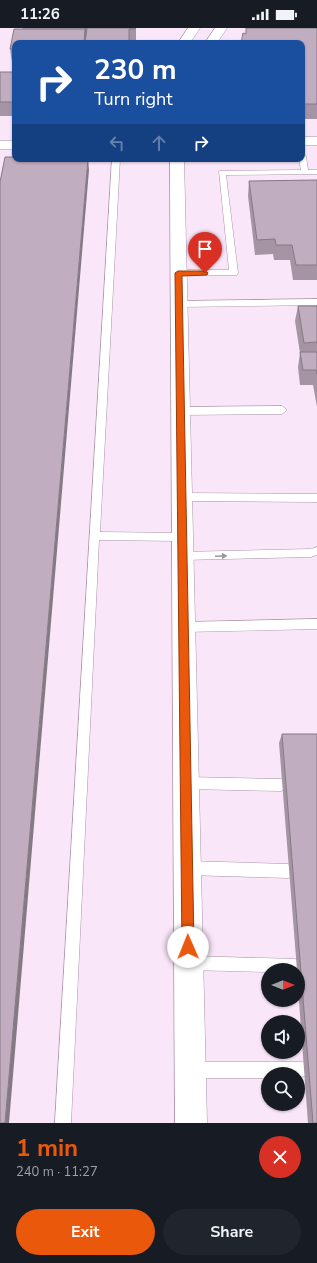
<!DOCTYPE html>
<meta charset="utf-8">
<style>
body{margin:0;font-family:"Nunito Sans",sans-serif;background:#20242c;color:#f1f3f6;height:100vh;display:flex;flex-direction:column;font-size:15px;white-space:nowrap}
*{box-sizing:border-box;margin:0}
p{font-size:13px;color:#9ea1a6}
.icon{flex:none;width:22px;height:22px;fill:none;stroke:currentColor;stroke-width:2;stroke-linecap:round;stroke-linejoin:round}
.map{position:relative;height:1095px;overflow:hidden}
.sheet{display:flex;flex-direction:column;background:#171b24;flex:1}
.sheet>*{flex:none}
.hud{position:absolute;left:12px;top:12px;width:293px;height:122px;border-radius:8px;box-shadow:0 1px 3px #0004;background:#1a4fa0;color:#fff;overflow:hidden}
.needle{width:26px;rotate:90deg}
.fabs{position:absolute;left:261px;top:935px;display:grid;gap:8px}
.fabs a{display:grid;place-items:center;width:44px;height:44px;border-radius:50%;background:#171b24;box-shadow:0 1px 3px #0004;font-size:20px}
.pin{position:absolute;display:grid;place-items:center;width:34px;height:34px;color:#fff;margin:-41px -17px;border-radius:50% 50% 50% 0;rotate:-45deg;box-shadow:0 0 4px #0007}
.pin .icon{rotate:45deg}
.me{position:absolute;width:44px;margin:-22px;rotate:359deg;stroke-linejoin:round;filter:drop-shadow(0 0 3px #0008)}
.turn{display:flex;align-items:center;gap:14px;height:84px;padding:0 16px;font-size:18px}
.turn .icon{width:52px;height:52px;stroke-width:2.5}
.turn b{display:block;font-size:28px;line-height:34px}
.lanes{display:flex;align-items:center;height:38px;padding:0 16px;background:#0003;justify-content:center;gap:20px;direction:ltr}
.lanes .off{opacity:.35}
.round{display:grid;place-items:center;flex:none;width:42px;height:42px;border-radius:21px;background:#20242c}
.headline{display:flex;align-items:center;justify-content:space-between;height:68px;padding:0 16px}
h1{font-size:24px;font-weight:700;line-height:30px;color:#ea580c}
.cta{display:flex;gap:8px;margin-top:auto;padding:8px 16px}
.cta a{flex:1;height:46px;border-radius:24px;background:#ea580c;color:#fff;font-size:16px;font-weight:700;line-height:46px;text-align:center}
.cta a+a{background:#20242c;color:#f1f3f6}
.status{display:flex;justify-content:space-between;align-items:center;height:28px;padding:0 20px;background:#171b24;direction:ltr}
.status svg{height:11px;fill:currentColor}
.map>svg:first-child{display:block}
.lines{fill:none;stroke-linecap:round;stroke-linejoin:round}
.service-casing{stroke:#a895a7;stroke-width:1}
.minor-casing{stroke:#a895a7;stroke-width:1}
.tertiary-casing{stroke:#a895a7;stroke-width:1}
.service{fill:#fff;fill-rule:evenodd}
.minor{fill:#fff;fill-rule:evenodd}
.tertiary{fill:#fff;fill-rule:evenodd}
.wall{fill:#a595a4}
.shaded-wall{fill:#867986}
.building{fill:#c0adbf;stroke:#867986}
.oneway{fill:#9a979a}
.route{fill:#ea580c;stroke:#983908}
</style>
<div class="status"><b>11:26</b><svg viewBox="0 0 49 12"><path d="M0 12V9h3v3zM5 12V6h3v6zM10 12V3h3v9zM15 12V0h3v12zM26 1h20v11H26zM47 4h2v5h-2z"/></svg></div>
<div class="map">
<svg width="317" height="1095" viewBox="0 0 317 1095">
<rect width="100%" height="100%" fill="#fae6f9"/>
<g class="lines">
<g class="service-casing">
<path id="service" d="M302,126L306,128L308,142H317V146L226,147L238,245L237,247H175L174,245L178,242H229L219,143L301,142L299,131H302Z
M112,131H120L100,504L182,505L186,506L187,509L186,512L182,513L99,512L71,1095H55Z
M317,271V277L179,279L175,276L179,273Z
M282,378L287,382L282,386L180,387L175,383L180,379Z
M181,465L317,466V474L181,473L176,469Z
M317,519V527L311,529L182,532L178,531L177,528L178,525L182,524L311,521Z
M317,591V601L184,604L180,603L178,599L180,595L184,594Z
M186,749L281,751L286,753L287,757L286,761L281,763L186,761L181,759L180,755L181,751Z
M187,833L288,836L293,838L295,843L293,848L288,850L187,847L182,845L180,840L182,835Z
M189,928L295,931L300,933L302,938L298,944V942H268V944L189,942L184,940L182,935L184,930Z
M191,1034H303L308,1037L311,1042L308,1047L298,1050V1046H268V1050H191L186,1047L183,1042L186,1037Z"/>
</g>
<g class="minor-casing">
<path id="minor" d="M302,109H317V117H302Z
M0,113H15V121H0Z"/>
</g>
<g class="tertiary-casing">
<path id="tertiary" d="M188,0H200L190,15H178Z
M215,0H227L217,15H205Z
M170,131H184L207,1095H175Z"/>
</g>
<use href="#service" class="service"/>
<use href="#minor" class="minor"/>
<use href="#tertiary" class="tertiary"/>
</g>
<path class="wall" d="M22,0H87L86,9L87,0H136V14H129V15H15V34H12L10,21L23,1Z
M317,0V91H302V15L246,6Z
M0,44H15V88H0Z
M317,152V252H293L290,232H274L273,226L255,227L248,168L249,153Z
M298,278H317V379L313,357H300L298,339L300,325L295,293Z
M282,706L317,1095H308L298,960V942H297L279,715Z"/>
<path class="shaded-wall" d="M85,0H87L86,7V15H84L85,5Z
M88,131L89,142L9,1095H5Z"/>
<path class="building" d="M87,0H136L135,1H129V15H85Z
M246,0H317V76H302V15H241L243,5L246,6Z
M14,1H85L84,15H15V21H10Z
M0,44H15V74H0Z
M5,129H15V131H88L5,1095H0V154Z
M317,152V237H296L292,217H276L275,211L257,212L249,153Z
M298,278H317V314L304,315Z
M300,324H317V346L316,342H303Z
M282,706H317V1095H313Z"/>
<defs><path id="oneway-solid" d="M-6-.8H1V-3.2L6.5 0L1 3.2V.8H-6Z"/></defs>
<use class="oneway" href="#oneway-solid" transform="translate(221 528) rotate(-2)"/>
<path class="route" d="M205,243L208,245L207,247L182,248L194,919L192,923L188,925L184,923L182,919L175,245L178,243Z"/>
</svg>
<div class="fabs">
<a><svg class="needle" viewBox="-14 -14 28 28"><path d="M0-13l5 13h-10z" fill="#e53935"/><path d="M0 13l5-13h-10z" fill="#9ea1a6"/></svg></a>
<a><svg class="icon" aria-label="sound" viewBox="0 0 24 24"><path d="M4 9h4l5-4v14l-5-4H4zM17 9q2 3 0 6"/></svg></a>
<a><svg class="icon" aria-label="search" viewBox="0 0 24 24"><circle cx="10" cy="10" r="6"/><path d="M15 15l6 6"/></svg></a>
</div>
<div class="pin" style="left:205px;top:245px;background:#d93025"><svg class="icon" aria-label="arrive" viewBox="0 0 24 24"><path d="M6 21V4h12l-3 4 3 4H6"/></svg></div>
<svg class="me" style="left:188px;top:919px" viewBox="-20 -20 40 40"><circle r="19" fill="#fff"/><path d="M0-13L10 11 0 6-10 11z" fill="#ea580c"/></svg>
<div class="hud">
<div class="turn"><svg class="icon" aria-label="right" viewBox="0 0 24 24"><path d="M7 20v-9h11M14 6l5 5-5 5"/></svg><div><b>230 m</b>Turn right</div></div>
<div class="lanes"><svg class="icon off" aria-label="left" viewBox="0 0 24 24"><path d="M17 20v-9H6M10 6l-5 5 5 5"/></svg><svg class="icon off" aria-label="ahead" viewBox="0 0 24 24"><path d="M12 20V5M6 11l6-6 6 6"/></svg><svg class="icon" aria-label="right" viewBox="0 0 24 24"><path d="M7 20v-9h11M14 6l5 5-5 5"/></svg></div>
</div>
</div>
<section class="sheet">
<div class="headline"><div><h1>1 min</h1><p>240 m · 11:27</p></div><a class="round" style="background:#d93025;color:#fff"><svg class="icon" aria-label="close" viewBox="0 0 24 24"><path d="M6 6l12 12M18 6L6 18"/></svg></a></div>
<div class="cta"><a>Exit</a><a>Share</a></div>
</section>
